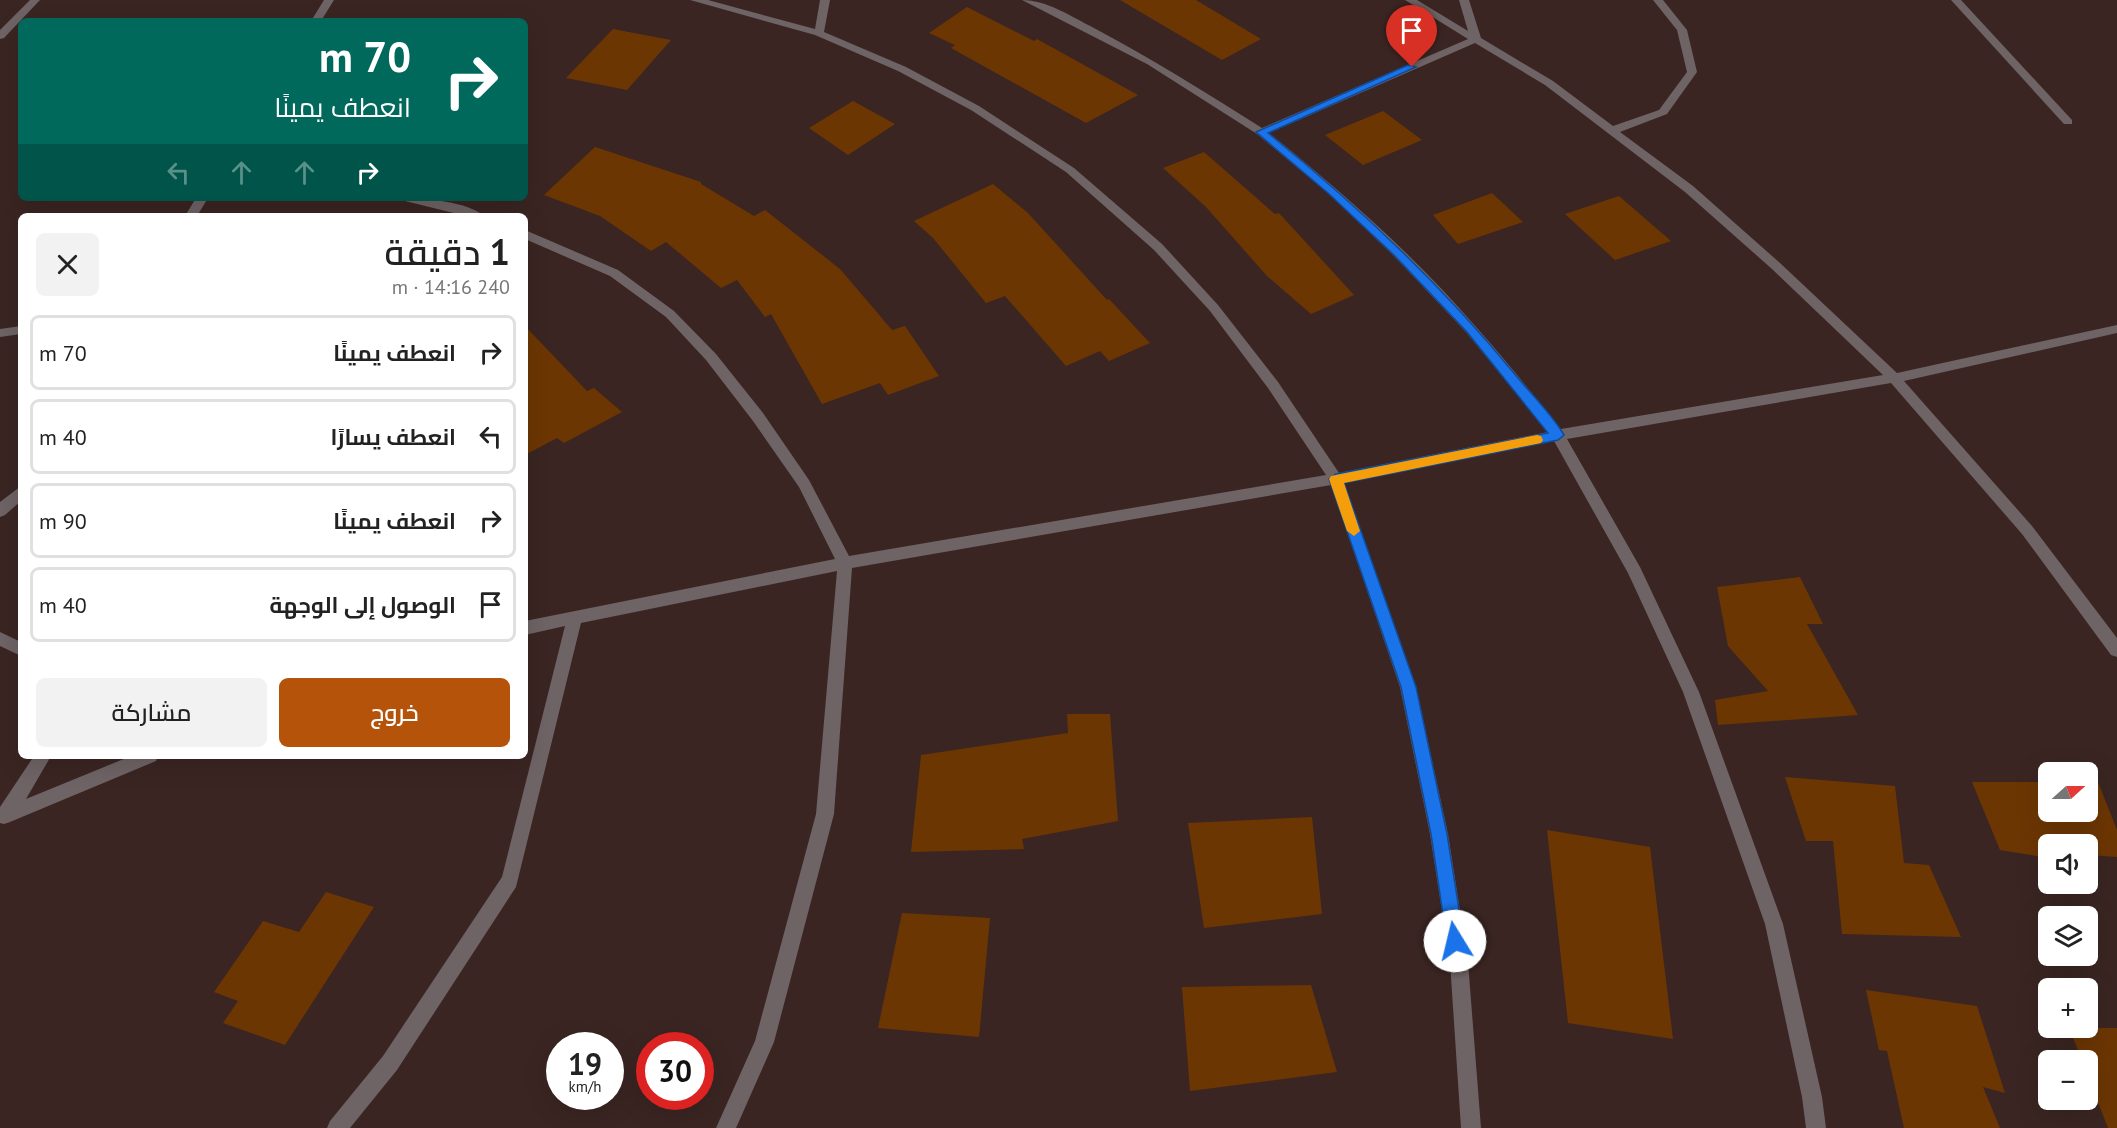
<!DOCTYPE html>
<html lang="ar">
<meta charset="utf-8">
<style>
body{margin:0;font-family:"PT Sans",Cairo,sans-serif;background:#f2f2f2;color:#222;direction:rtl;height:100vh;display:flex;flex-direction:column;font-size:22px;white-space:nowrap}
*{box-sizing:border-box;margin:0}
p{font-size:20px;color:#767676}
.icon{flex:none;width:33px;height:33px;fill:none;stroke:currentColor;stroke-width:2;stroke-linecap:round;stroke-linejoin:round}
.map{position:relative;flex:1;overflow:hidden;direction:ltr}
.details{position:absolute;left:18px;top:213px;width:510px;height:546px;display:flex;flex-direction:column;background:#fff;border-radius:9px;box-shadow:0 6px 24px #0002;direction:rtl}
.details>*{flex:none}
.banner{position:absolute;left:18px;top:18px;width:510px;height:183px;border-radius:9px;box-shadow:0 6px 24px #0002;direction:rtl;background:#00695c;color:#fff;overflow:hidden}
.needle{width:39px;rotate:69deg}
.tools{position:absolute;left:2038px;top:762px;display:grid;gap:12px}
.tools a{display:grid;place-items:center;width:60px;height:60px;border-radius:9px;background:#fff;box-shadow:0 6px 24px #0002;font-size:30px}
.speed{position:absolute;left:546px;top:1032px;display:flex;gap:12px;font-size:30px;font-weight:700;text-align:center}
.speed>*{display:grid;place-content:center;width:78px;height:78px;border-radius:50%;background:#fff;box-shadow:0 6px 24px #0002;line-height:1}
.speed small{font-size:15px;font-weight:400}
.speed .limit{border:9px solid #d22;background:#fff;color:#111}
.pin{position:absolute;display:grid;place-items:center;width:51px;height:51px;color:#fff;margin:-62px -26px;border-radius:50% 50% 50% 0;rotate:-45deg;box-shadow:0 0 6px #0007}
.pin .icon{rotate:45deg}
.me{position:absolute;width:66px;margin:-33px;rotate:351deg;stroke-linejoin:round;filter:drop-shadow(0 0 4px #0008)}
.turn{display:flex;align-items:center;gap:21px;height:126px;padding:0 18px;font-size:27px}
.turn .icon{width:78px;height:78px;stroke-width:2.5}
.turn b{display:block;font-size:42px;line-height:51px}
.lanes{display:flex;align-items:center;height:57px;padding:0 18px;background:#0003;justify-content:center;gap:30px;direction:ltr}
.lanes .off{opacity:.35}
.round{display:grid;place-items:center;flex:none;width:63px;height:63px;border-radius:9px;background:#f2f2f2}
.summary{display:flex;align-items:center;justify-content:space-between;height:102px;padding:0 18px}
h1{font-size:36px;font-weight:600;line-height:45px}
.cta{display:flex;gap:12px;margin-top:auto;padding:12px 18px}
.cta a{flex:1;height:69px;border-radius:9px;background:#b45309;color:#fff;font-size:24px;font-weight:600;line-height:69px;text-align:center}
.cta a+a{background:#f2f2f2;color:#222}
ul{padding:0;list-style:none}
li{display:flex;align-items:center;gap:18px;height:75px;margin:0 12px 9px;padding:0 6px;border:3px solid #e0e0e0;border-radius:9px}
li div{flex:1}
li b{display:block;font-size:22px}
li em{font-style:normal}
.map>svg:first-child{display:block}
.building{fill:#6c3603}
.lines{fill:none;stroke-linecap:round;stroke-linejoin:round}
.minor{fill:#6e6365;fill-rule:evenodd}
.route{fill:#1a73e8;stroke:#114b97;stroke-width:1.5}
.slow{fill:#f59e0b}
</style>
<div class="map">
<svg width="2117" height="1128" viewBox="0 0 2117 1128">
<rect width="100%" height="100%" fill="#3a2522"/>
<path class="building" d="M1120,0H1196L1261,39L1222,60Z
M967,7L1034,41L1037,39L1138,95L1086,123L951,48L955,45L929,33Z
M613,29L671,40L627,90L566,78Z
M853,101L895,124L848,155L809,128Z
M1383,111L1422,140L1363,165L1325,135Z
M595,147L701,182V184L754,216L765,210L840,269L892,330L905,326L939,376L888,395L880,383L822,404L771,314L765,317L737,280L721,288L666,242L651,251L600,216L544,195Z
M1204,152L1275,214L1279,213L1354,295L1311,314L1267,276L1206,207L1163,168Z
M993,184L1028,213L1107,300L1109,299L1150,343L1109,361L1100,351L1066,366L1005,296L986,303L933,238L914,221Z
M1492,193L1523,222L1458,244L1433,215Z
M1619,196L1671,241L1615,260L1565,214Z
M525,326L587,391L594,388L622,412L564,443L557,438L525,455Z
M1800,577L1823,624H1807L1858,715L1718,725L1715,700L1768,691L1728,646L1717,587Z
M1067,714H1110L1118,821L1022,839L1024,849L911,852L921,755L1068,733Z
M1785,777L1895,786L1904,863L1929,865L1961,937L1842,934L1833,841H1806Z
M1972,782H2049V812H2088V782H2098L2117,830V857L2088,855V844H2049V858L2000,850Z
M1312,817L1322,914L1204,928L1188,823Z
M1547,830L1650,847L1673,1039L1568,1023Z
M326,892L374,907L285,1045L223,1023L238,1001L214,992L263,921L299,932Z
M902,913L990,918L979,1037L878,1028Z
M1311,985L1337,1072L1190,1091L1182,987Z
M1866,990L1977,1006L2005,1093L1983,1087L2000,1128H1904L1887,1051L1879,1050Z
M2069,1028H2117V1128H2108L2088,1077V1060H2082Z"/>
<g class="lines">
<path class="minor" d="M30,0H40L4,38L0,39V30Z
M324,0H334L321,21H311Z
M690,0H708L815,29L820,0H830L824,32L906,67L979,106L1074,168L1162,244L1218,305L1278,382L1339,473L1548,432L1466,332L1394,256L1328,193L1257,134L1147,64L1022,0C1047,0 1072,17 1094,28C1152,59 1207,93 1262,128L1468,39L1405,0H1417L1468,31L1459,0H1469L1481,38L1553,81L1613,126L1659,110L1687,72L1677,30L1653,0H1663L1687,30L1697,72L1667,114L1620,132L1693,186L1780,263L1897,373L2117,325V333L1904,381L2032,526L2117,638V657L2111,655L2022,534L1891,383L1567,439L1640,567L1699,692L1783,924L1822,1097L1826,1128H1806L1802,1097L1765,924L1683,692L1628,573L1554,441L1344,483L1416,687L1448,834L1468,962L1481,1128H1461L1450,962L1430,834L1400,687L1331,485L852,568L834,814L774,1042L736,1128H716L755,1041L816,814L837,571L581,623L516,887L397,1070L350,1128H327L330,1121L383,1056L502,877L565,626L525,635V621L835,559L799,487L753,421L706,360L666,317L610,276L525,239V230L618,270L674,311L716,354L763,413L809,480L849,556L1326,475L1268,388L1210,311L1154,250L1066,172L971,110L898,71L815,35ZM1475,43L1545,85L1685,192L1772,269L1883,375L1561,429C1533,395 1506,360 1476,327C1414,255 1342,192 1269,133Z
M1951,0H1961L2072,120V124H2064Z
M196,198H208L197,216H185Z
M403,198C424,198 469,202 484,216H466L405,201Z
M21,326V334L0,337V329Z
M21,486V501L5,515L0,517V502Z
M0,632L21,642V656L0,646Z
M34,756H51L26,799L131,756H158L156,761L10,822L4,824L0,823V807Z"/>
</g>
<path class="route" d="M1408,65L1416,67L1268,133C1357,205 1440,283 1513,372C1529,392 1551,413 1564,435L1558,440L1344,483L1416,687L1447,834L1464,941L1461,947L1455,949L1450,947L1447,941L1431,834L1401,687L1329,479L1336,474L1548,433L1467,332L1394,255L1328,193L1256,132Z"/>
<path class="slow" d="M1537,435L1541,436L1543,440L1541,443L1344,483L1360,531L1354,536L1347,531L1329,479L1331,476Z"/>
</svg>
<div class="tools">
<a><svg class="needle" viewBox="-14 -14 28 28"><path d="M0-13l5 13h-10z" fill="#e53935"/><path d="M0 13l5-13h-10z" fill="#767676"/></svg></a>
<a><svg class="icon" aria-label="sound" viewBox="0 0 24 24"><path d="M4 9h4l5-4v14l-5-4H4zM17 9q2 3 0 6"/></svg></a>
<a><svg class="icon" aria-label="layers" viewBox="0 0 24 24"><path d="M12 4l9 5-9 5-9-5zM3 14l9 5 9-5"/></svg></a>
<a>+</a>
<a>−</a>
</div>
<div class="speed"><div>19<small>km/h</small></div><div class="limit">30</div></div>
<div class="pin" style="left:1412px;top:67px;background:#d93025"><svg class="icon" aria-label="arrive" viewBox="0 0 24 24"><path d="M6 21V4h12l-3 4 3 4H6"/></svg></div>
<svg class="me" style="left:1455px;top:941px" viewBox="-20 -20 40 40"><circle r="19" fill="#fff"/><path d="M0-13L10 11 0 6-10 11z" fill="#1a73e8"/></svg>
<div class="banner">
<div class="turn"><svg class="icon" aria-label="right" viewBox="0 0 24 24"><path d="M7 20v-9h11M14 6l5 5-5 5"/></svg><div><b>70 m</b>انعطف يمينًا</div></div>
<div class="lanes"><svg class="icon off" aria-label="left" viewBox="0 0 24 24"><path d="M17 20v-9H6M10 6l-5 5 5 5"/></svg><svg class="icon off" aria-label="ahead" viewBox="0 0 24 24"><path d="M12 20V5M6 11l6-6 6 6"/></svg><svg class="icon off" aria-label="ahead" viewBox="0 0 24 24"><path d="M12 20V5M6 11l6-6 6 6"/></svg><svg class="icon" aria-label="right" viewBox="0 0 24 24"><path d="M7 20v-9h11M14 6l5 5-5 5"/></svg></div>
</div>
<section class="details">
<div class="summary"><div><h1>1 دقيقة</h1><p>240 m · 14:16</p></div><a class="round"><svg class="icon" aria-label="close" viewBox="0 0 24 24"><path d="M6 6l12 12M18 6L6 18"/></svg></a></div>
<ul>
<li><svg class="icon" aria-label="right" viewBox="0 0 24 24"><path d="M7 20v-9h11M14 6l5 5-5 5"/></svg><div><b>انعطف يمينًا</b></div><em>70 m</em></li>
<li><svg class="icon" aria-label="left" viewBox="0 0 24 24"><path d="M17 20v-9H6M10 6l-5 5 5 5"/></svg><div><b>انعطف يسارًا</b></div><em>40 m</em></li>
<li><svg class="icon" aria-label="right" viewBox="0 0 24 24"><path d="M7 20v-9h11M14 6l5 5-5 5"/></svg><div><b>انعطف يمينًا</b></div><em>90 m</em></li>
<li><svg class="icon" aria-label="arrive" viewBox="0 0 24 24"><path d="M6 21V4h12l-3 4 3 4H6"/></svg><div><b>الوصول إلى الوجهة</b></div><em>40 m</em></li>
</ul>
<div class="cta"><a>خروج</a><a>مشاركة</a></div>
</section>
</div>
